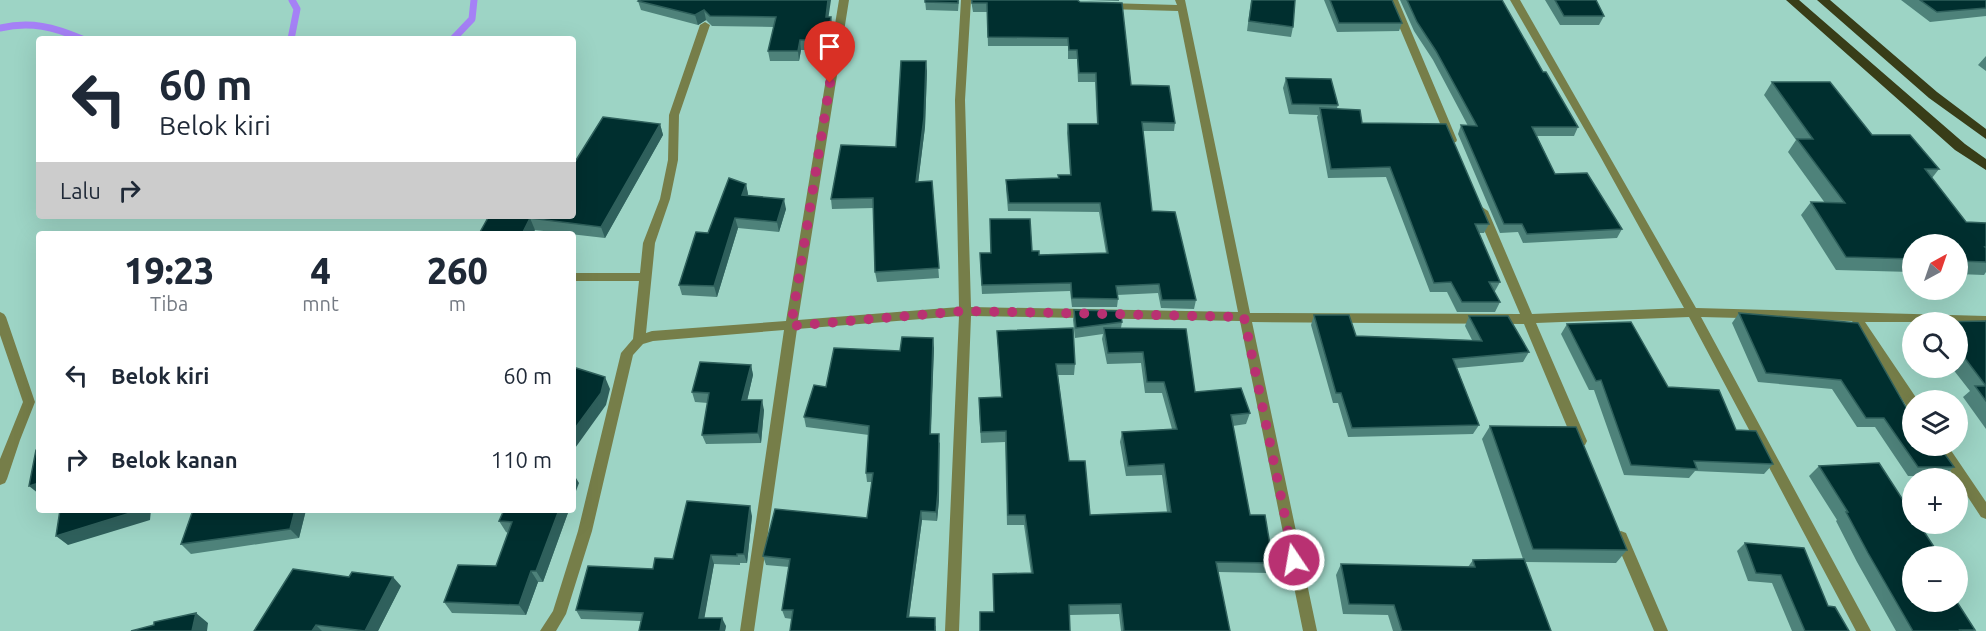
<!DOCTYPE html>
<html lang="id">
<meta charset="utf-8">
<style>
body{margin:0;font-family:Ubuntu,sans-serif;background:#f2f2f3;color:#1f2937;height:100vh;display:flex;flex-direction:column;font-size:22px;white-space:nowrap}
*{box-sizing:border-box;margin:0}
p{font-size:20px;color:#747a83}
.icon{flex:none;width:33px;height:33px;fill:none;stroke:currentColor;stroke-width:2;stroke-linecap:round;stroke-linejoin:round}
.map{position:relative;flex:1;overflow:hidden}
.panel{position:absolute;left:36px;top:231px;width:540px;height:282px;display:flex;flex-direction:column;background:#fff;border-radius:6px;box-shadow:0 6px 24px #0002}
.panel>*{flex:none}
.guide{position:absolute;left:36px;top:36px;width:540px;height:183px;border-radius:6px;box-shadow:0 6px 24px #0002;background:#fff;color:#1f2937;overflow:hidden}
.needle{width:39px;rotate:40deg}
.controls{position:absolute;left:1902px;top:234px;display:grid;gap:12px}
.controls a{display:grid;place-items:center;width:66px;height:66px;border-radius:50%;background:#fff;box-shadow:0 6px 24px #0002;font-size:30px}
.pin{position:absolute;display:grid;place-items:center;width:51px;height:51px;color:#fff;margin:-62px -26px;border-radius:50% 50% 50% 0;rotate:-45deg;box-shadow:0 0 6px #0007}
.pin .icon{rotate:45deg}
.me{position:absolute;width:66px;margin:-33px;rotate:348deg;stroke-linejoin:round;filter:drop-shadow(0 0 4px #0008)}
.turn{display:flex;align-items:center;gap:21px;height:126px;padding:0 24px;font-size:27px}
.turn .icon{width:78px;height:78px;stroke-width:2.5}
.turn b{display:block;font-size:42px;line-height:51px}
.then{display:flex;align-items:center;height:57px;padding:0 24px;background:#0003;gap:12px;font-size:22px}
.eta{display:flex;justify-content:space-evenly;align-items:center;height:102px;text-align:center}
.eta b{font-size:36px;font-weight:800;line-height:42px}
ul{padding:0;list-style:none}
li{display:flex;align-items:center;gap:18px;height:84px;padding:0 24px}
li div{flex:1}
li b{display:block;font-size:22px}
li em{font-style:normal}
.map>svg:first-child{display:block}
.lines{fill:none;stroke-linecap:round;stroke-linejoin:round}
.stream{stroke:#a581f6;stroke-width:7}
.street{fill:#767e49;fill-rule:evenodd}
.primary{fill:#383d18;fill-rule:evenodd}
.wall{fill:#4e827a}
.shaded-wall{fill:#2f605c}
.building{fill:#002f2f;stroke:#2f605c;stroke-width:1.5}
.route{stroke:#b93172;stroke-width:10;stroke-dasharray:0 18}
</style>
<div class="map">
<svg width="1986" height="631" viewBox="0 0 1986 631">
<rect width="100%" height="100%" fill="#9dd4c5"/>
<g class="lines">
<path class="stream" d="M0,28C31,21 54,27 82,39
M291,39L297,9L292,0
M453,39L472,19L474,0"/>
<path class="street" d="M839,0H849L798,320L959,307L955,100L961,0H971L965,100L971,307L1238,312L1178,11L1107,9L1102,6L1107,3L1177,5L1175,0H1185L1250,313L1520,314L1476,211L1482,207L1488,211L1532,314L1684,308L1600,156L1510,0H1520L1696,308L1986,316V326L1958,325V322H1865L1917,399L1912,400V408L1907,407L1852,321L1701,317L1871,631H1856L1689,317L1536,323L1587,441L1585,445L1580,446L1575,445L1573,441L1524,324L1252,322L1317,631H1303L1240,321L971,316L959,631H945L959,316L797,329L754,631H740L784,330L653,341L643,344L633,355L592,531L566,614L556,631H540L553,611L578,531L621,353L633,339L639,281H573V273H640L643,243L660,199L668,160L669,115L700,25L705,22L710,25L679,115L678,160L670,199L655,243L646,333L652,331L786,321Z
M1388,0H1398L1457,140L1456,142L1452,143L1447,140Z
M0,312L4,314L6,317L35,402L20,440L7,479L5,483L0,485V459L23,402L0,335Z
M1934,446H1948L1986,502V519L1981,517L1958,482V478H1955Z
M1621,531L1626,533L1668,631H1654L1614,537L1616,533Z"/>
<path class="primary" d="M1786,0H1799L1965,144L1986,159V170L1955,150Z
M1817,0H1830L1937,92L1986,129V139L1929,98Z"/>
</g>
<path class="wall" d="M925,0H959L958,11L926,10Z
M971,0H1079L1078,1L1131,85L1175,123L1174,131H1143L1152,211L1196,300L1194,309L1161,308L1158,293L1117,295L1118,299L1117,307H1072L1070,291L982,294L980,262L1032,251L1039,255L1106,253L1099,212L1008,211L1006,189V180L1058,179L1070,175L1067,133L1068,124H1097L1095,82H1078L1077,59H1068V46H988L987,12H973Z
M1087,0H1119V1Z
M1251,0H1295L1293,27L1291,37L1247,31Z
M1324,0H1392L1402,23L1399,31L1337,32Z
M1400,0H1502L1543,72L1578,127L1574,136H1537L1555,174L1622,229L1617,238L1523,243L1518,232L1500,233L1458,134L1461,125L1468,126L1433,60L1414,31Z
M1545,0H1596L1604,16L1599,25H1560Z
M1901,0H1986V16L1930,22Z
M638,1L831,17L832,27L828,50H801L799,61H770L768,51L774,27L712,26L706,20L698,25L641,10Z
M1986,56V71L1978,65Z
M927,71L925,127L918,182L932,181L939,278L877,282L875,272L874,208L832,209L831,199L896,147Z
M1286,78L1338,105L1337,108L1362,123L1489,224L1484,233H1479L1500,282L1495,291H1494L1500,302L1495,312H1457L1447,292H1430L1386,177L1328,178L1317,117L1318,115L1289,114L1283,88Z
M1772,82L1872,135L1939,169L1932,178L1966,222L1986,223V272L1984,275L1958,274V244H1912V272L1836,270L1801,215L1811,202L1825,203L1788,152L1796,140L1764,95Z
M660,124L663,135L605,238L535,230L489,216H573Z
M746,184L748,194L747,196L786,209L779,232L738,228L717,297L682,295L679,285L708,233Z
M452,216H477L454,218Z
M1074,310L1122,322L1121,328L1195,392L1250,413L1246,424L1233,426L1250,515L1273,563L1269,573L1218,572L1230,631H1121L1119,614L1069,615L994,612L1031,573L1024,525H1007L1005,442L981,443L979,409L1001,397L997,331L1075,364L1074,375H1058L1069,461L1090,515L1167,512L1162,475L1126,476L1120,442L1122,432L1172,429L1162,393H1145L1141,363L1107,364L1102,339L1103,334L1075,338L1073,320Z
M1739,313L1858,323L1912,446L1954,467L1944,476H1908L1875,427H1857L1832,389L1758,382L1732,323Z
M1314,315L1356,336L1472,340L1465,326L1469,316L1529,352L1523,362L1457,368L1479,425L1473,434L1348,437L1338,403H1333L1311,325Z
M1986,321V429L1963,397L1970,391L1952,368H1958V322H1935H1936Z
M1567,324L1736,430L1773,464L1764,474L1695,471L1689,478L1624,475L1594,390H1589L1561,334Z
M934,348L931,434L940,443L939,500L937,521L922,520L909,617L936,626V631H790L792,619L785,618L782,610L789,567L766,565L763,556L867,518L872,482H867L866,473L869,435L806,427L804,417L826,387L900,351Z
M751,365L753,375L747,400L764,410L761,443L706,444L702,435L708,403L695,402L692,392Z
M1490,426L1627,550L1616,563L1525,562L1551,631H1393L1388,615L1343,614L1336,575L1341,564L1468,567L1473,560L1523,559L1482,439Z
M1819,466L1912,556L1975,630L1973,631H1896L1857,562L1836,521L1837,520L1809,476Z
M193,510H306L299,538L191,554L181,544Z
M504,510H569L543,582H538L526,615L452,613L444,602L496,566L508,533L506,532L499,521Z
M752,516L747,563H740V565L714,564L704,618L726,626L725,631H639L641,621L581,619L576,610Z
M1745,543L1828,606L1849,631H1792L1772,583L1748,581L1737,551Z
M1958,582L1964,592L1958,596Z
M401,586L378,631H254Z"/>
<path class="shaded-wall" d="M828,0H831L827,27L826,17Z
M704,10L706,20L698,25L695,15Z
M831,17L832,27L828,50L827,40Z
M800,40L801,50L799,61L798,51Z
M926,61L927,71L925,127L917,192L916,182Z
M660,124L663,135L605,238L601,227Z
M746,184L748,194L744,206L742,195Z
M784,199L786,209L779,232L777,222Z
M530,218L535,230L533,234H522Z
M735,218L738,228L717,297L714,286Z
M933,338L934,348L930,443V434Z
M751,365L753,375L745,410L742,400Z
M605,377L610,389L606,405L573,451V431Z
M762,400L764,410L761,443L758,433Z
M939,434V500L937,521L936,512Z
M573,473L579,483L573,499Z
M39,483V494L29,486Z
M750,506L752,516L747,563L744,554Z
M140,510H151L150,520L68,545L56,536Z
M295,510H306L299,538L290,529Z
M559,510H569L543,582L536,571Z
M921,511L922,520L908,625L907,617Z
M711,555L714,564L703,626L699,618Z
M531,571L538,582L526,615L519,605Z
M393,577L401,586L378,631H365Z
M196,613L208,623L207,631H192Z
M722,618L726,626L725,631H720Z
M316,625L322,631H312Z"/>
<path class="building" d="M639,0H828L826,17H831L827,40H800L798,51H768L776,17L710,16L704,10L695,15L638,1Z
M925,0H958V3L925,2Z
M972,0H1077L1080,2L1122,3L1131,85L1169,86L1175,123L1142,122L1152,211L1175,212L1196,300H1162L1159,284L1116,286L1118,299L1072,298L1071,283L982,285L980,253H991L990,219H1030L1032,251H1039V255L1108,253L1100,203H1009L1006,180L1059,178L1058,175H1071L1068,124H1098L1096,73H1079L1077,50H1069L1068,38L988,37L987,3H972Z
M1252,0H1295L1293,27L1249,21Z
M1330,0H1392L1402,23H1339Z
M1407,0H1502L1543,72H1546L1578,127H1532L1555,174L1587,173L1622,229L1527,234L1522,224H1504L1461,125L1477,126L1436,51L1417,22Z
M1555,0H1596L1604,16H1564Z
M1920,0H1986V8L1937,12Z
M901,61H926L924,117L916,182L932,181L939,268L875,272L873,198L831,199L841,145L896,147Z
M1286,78L1331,79L1338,105L1292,104Z
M1772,82H1830L1872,135H1910L1939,169H1925L1966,222L1986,223V247H1985L1986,248V262L1958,261V244H1912V259L1846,257L1811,202L1845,203L1797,139H1813Z
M1320,108L1360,110L1362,123L1446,124L1489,224H1475L1500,282H1489L1500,302H1462L1451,282L1434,283L1390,167L1331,169Z
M603,117L660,124L601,227L530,218L522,234H479L489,216H573V165Z
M729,178L746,184L742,195L784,199L777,222L735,218L714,286L679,285L696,232L708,233Z
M1074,310L1120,311L1122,322L1076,328Z
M1739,313L1858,323L1912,418V446H1939L1954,467H1918L1884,418H1866L1841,380L1766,373Z
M1314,315H1349L1356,336L1482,341L1469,316H1508L1529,352L1453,359L1479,425L1352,428L1341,393H1336Z
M1986,321V386L1958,349V322H1936Z
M1631,322L1668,387L1719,390L1736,430L1756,431L1773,464L1694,461L1697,469L1631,465L1601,380L1596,381L1567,324Z
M1073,328L1075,364H1056L1069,461H1085L1090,515L1171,512L1164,464L1128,466L1122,432L1177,429L1164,382H1147L1143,352L1108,353L1104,328L1186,329L1195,392L1241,388L1250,413L1231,415L1250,515H1265L1273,563L1216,562L1230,631H1124L1121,604L1069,605L1070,631H980V612H994L993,574L1033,573L1025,515H1008L1006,431L981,432L979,398L1002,397L997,331Z
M902,337L933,338L930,434H939L938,491L936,512L921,511L907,617L935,618V631H790L793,610H782L790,559L763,556L775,509L867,518L873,473H866L869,426L804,417L814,385L826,387L834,348L900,351Z
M700,362L751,365L742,400H762L758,433L702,435L709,393L692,392Z
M573,367L605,377L601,393L573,431Z
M1975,386H1986V401Z
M1490,426L1576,427L1627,550L1533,549Z
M39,449V483L29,486L36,450Z
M1879,463L1912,514V524H1919L1940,556H1912V602H1957L1975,630H1960L1961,631H1913L1868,553L1846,512H1848L1819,466Z
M687,501L750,506L744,554H737V556L711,555L699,618H722L720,631H639L643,613L576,610L588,566L653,569L655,558L673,559Z
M60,510H140L56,536Z
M193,510H295L290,529L181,544Z
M504,510H559L536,571H531L519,605L444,602L458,565L496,566L512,522L499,521Z
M1745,543L1804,548L1828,606L1835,607L1849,631H1805L1781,575L1756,573Z
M1524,559L1551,631H1402L1394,605L1349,604L1341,564L1475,567L1473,560Z
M293,569L349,577L352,572L393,577L365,631L316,625L312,631H254Z
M1958,582L1964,592H1958Z
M196,613L192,631H131L154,625V622Z"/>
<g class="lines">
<path class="route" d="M830,83L791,326L965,311L1244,317L1294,560"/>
</g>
</svg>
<div class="controls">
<a><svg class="needle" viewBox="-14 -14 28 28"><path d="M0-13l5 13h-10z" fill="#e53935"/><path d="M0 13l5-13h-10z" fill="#747a83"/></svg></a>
<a><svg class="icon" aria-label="search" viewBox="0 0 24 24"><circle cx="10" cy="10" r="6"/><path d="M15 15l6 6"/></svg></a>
<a><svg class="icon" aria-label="layers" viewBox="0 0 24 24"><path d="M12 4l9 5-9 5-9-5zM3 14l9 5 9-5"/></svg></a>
<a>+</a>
<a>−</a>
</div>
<div class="pin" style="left:830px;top:83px;background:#d93025"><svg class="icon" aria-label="arrive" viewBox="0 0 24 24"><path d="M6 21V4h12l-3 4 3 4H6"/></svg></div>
<svg class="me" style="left:1294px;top:560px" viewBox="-20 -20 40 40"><circle r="17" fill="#b93172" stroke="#fff" stroke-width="3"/><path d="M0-11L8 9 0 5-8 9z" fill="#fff"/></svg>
<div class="guide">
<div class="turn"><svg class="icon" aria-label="left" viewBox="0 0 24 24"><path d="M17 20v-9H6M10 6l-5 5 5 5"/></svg><div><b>60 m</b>Belok kiri</div></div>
<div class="then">Lalu<svg class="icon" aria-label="right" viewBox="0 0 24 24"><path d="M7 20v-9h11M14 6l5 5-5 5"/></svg></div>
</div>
<section class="panel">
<div class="eta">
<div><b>19:23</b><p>Tiba</p></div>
<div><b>4</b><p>mnt</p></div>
<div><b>260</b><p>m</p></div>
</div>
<ul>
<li><svg class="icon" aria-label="left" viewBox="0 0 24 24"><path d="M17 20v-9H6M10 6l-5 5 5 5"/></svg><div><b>Belok kiri</b></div><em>60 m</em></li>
<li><svg class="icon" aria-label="right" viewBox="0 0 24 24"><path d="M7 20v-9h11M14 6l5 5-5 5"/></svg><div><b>Belok kanan</b></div><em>110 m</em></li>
</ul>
</section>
</div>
